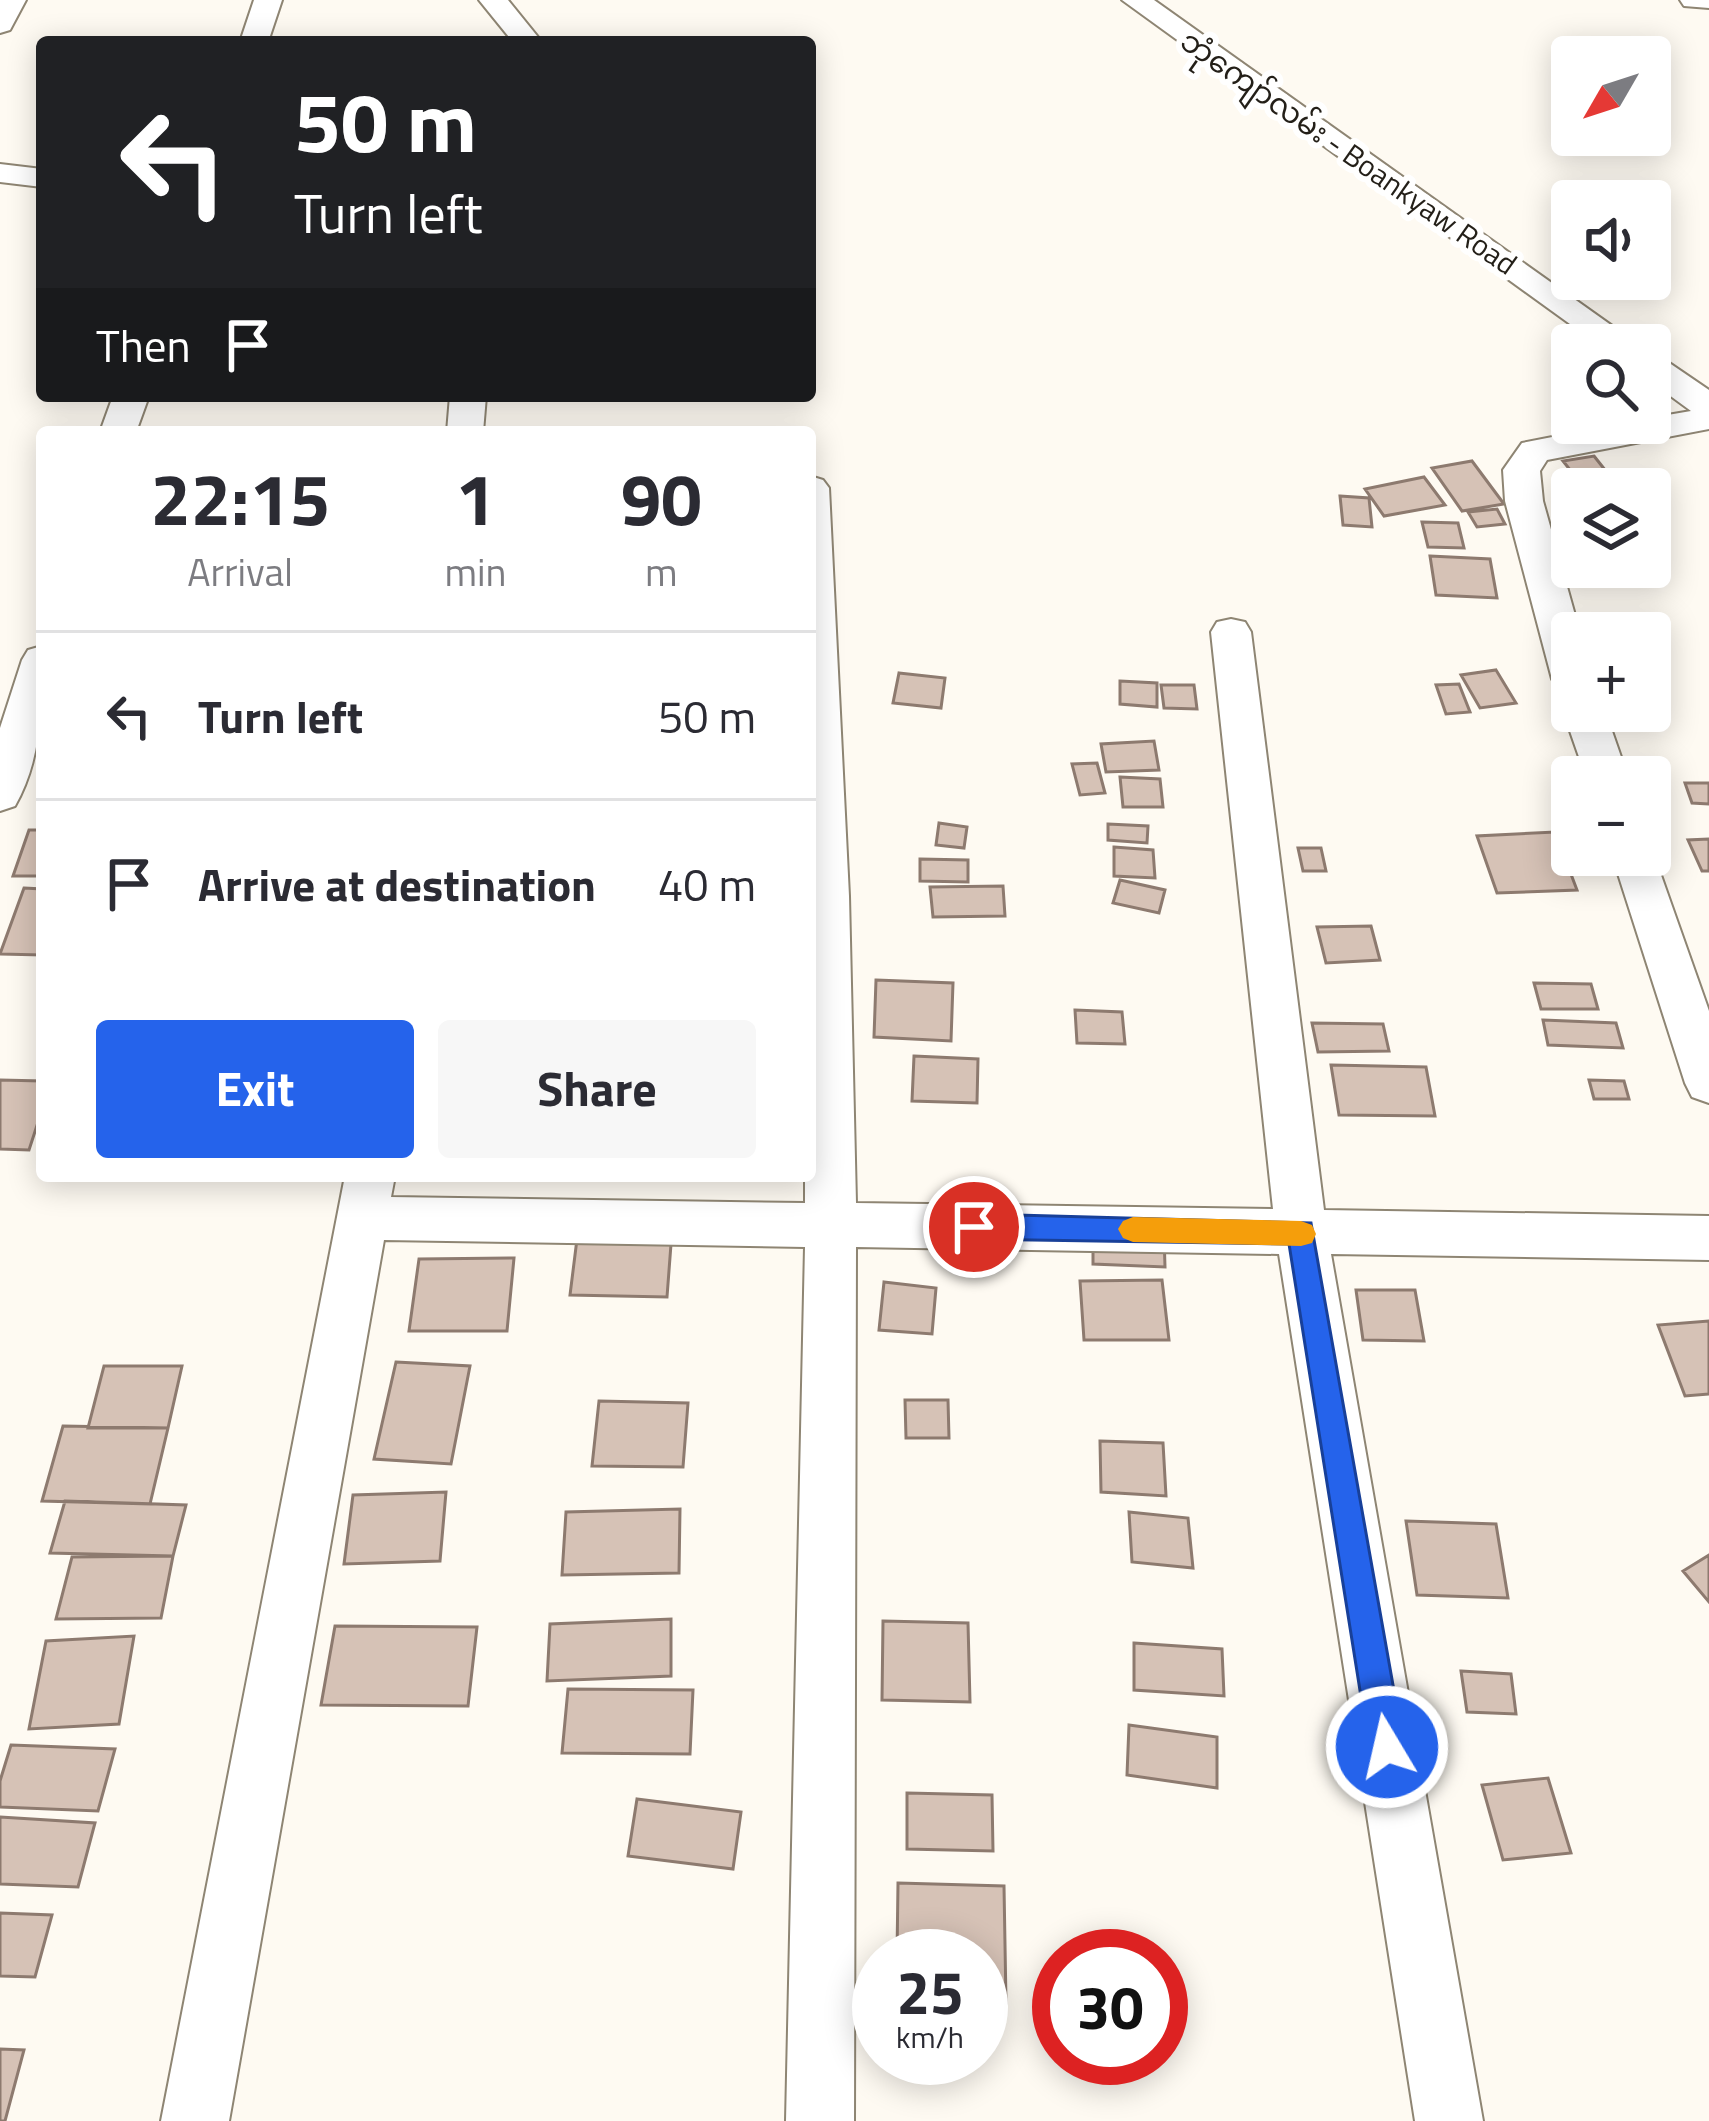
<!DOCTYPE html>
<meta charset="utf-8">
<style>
body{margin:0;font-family:"Titillium Web","Noto Sans Myanmar",sans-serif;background:#f7f7f7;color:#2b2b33;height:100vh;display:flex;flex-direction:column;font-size:45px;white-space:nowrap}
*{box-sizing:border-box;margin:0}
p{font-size:39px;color:#7c7c81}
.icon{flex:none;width:66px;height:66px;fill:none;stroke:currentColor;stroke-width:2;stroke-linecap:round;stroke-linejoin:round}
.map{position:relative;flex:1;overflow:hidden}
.details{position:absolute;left:36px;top:426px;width:780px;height:756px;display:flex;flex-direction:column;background:#fff;border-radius:12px;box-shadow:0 6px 30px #0003}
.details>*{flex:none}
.hud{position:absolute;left:36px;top:36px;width:780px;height:366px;border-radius:12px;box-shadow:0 6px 30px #0003;background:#202124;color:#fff;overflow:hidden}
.needle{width:78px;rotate:231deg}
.buttons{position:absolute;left:1551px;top:36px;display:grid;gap:24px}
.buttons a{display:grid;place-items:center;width:120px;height:120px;border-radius:12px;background:#fff;box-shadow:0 6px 30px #0003;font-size:60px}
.speed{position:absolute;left:852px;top:1929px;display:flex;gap:24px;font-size:60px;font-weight:700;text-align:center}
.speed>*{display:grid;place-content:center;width:156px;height:156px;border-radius:50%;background:#fff;box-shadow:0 6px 30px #0003;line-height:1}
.speed small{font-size:30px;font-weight:400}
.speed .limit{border:18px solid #d22;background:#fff;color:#111}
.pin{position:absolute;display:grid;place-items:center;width:102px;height:102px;color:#fff;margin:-51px;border:6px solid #fff;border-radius:50%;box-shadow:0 3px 12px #0007}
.me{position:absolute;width:132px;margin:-66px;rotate:351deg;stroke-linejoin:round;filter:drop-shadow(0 0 9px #0008)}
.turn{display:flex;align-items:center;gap:42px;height:252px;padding:0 60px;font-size:54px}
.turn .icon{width:156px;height:156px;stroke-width:2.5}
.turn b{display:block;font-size:84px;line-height:102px}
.then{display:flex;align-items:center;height:114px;padding:0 60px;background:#0003;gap:24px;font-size:45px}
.eta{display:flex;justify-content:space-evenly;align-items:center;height:204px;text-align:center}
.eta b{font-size:72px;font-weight:700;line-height:84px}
.primary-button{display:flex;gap:24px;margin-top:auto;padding:24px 60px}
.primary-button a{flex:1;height:138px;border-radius:12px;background:#2563eb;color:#fff;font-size:48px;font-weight:700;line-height:138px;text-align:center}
.primary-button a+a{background:#f7f7f7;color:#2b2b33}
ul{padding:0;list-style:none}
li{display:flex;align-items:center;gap:36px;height:168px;padding:0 60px;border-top:3px solid #e1e1e2}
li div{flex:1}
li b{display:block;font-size:45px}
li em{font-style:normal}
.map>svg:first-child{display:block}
.building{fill:#d6c2b6;stroke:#8d7a6f;stroke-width:3}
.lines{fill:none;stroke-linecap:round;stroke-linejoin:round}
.minor-casing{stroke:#8e8573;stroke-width:4}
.minor{fill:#fff;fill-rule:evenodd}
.route{fill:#2563eb;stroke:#184099;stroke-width:3}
.slow{fill:#f59e0b}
.labels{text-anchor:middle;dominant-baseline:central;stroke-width:12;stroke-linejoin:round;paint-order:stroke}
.far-street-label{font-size:30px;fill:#231f18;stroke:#fff}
</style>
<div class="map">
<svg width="1709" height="2121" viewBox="0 0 1709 2121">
<rect width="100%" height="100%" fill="#fefaf2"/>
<path class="building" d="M1594,456L1613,480L1582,485L1563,461Z
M1472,461L1504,504L1462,511L1432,468Z
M1424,477L1445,505L1384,516L1365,489Z
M1340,496L1369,498L1372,527L1343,525Z
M1497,509L1505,524L1477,527L1468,512Z
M1422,522L1458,523L1464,548L1428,547Z
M1430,556L1490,559L1497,598L1436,595Z
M1496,670L1516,703L1480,708L1461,675Z
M899,673L945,678L941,708L893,703Z
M1120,681L1157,683V707L1120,704Z
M1459,684L1470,712L1446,714L1436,685Z
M1161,685H1194L1197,709L1164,708Z
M1154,741L1159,770L1106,772L1101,744Z
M1097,763L1105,793L1080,795L1072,764Z
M1120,777L1160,779L1163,807H1123Z
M1685,783H1709V804L1692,803Z
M939,823L967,827L964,848L936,845Z
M1108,824L1148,826L1147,843L1108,840Z
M29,830H42V876H13Z
M1555,832L1577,890L1497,893L1477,836Z
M1709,839V871H1702L1688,840Z
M1114,847L1153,850L1155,878L1114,876Z
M1298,848H1321L1326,871H1303Z
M920,859L968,860V882L920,881Z
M1120,880L1165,890L1159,913L1113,903Z
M1003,886L1005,916L933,917L930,887Z
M24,888L42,889V955L0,954Z
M1371,926L1380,960L1326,963L1317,927Z
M876,980L953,983L951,1041L874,1037Z
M1534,983L1591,984L1598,1009H1541Z
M1075,1010L1122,1012L1125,1044L1077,1043Z
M1543,1020L1616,1023L1623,1048L1548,1045Z
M1312,1023L1383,1024L1389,1051L1318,1052Z
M914,1056L978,1059L977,1103L912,1101Z
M1331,1065L1426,1067L1435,1116L1339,1115Z
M0,1080L42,1081V1110L29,1150L0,1149Z
M1589,1080L1624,1081L1629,1099H1594Z
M1093,1230L1164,1234L1165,1267L1093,1264Z
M578,1231H672L667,1297L570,1295Z
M514,1258L507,1331H409L419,1259Z
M1162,1280L1169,1340H1084L1080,1281Z
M884,1282L936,1288L932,1334L879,1330Z
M1356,1290H1415L1424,1341L1363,1340Z
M1709,1321V1394L1685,1396L1658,1325Z
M396,1362L470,1366L451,1464L374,1459Z
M104,1366H182L168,1428H88Z
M905,1400H948L949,1438H906Z
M599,1401L688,1403L683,1467L592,1466Z
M63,1426L168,1428L150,1504L42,1501Z
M1100,1441L1163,1443L1166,1496L1101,1492Z
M446,1492L440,1561L344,1564L353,1495Z
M65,1501L186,1505L173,1556L50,1553Z
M680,1509L679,1573L562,1575L566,1512Z
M1129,1512L1188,1518L1193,1568L1132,1562Z
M1406,1521L1496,1524L1508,1598L1417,1595Z
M1709,1555V1602L1683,1571Z
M173,1556L161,1618L56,1619L72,1557Z
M671,1619V1676L547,1681L550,1624Z
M883,1621L968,1623L970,1702L882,1700Z
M335,1626L477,1627L468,1706L321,1705Z
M134,1636L119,1724L29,1729L46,1641Z
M1134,1643L1222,1649L1224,1696L1134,1690Z
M1461,1671L1511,1674L1516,1714L1467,1712Z
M568,1689L693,1690L690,1754L562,1753Z
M1129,1725L1217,1737V1788L1127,1775Z
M11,1745L115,1749L98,1811L0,1807V1781Z
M1548,1778L1571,1853L1503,1860L1482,1785Z
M907,1793L992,1795L993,1851L907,1849Z
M637,1799L741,1812L733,1869L628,1856Z
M0,1817L95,1823L78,1887L0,1884Z
M898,1883L1004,1886L1006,2003H981V1956H897Z
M0,1913L52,1915L35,1977L0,1976Z
M0,2049L24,2050L5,2121H0Z"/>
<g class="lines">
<g class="minor-casing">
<path id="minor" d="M0,0H26L10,30L0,33Z
M254,0H282L268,42H240Z
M479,0H508L542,42H513Z
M1122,0H1154L1639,345H1599Z
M1680,0H1709V8L1684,6Z
M0,164L42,169V187L0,182Z
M1650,354L1662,358L1709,390V429L1547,460L1540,471L1543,501L1580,633H1572V693L1558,689L1552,679L1505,501L1503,470L1522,443L1624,423H1650V418L1691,411L1650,381Z
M113,396H149L136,432H100Z
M450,396H486L483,432H447Z
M810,476L823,480L829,488L849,896L856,1203L1273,1209L1211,632L1217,622L1231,619L1245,622L1251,632L1324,1210L1709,1216V1260L1331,1254L1483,2121H1415L1279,1254L856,1247L854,2121H786L805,1247L384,1240L229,2121H161L345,1176H395L391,1197L805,1203V1176H810Z
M42,646C42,701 43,757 15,806L0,811V728L22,660L28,650Z
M1572,700V711H1605L1628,777H1586L1563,711Z
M1650,844L1709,1011V1103L1692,1097L1685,1083L1612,855H1650Z"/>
</g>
<use href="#minor" class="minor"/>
</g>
<path class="route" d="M974,1214L1311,1223L1404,1747L1399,1759L1387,1764L1374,1759L1369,1747L1289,1244L974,1239L964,1236L960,1227L964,1218Z"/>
<path class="slow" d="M1133,1217L1301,1221L1312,1225L1316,1234L1312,1243L1301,1246L1133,1242L1123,1238L1118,1229L1123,1221Z"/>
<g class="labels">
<g class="far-street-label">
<text transform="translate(1349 152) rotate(35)">ဘုံကျော်လမ်း - Boankyaw Road</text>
</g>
</g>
</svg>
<div class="buttons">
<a><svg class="needle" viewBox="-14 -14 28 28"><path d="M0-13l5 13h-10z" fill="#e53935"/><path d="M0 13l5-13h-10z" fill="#7c7c81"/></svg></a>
<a><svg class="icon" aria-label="sound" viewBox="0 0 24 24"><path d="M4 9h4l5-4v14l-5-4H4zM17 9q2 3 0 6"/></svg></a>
<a><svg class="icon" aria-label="search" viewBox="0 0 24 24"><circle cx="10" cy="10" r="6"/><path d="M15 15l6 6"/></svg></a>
<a><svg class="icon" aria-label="layers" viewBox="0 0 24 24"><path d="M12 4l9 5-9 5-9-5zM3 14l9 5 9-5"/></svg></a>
<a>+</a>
<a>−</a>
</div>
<div class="speed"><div>25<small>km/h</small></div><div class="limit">30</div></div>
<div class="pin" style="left:974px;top:1227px;background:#d93025"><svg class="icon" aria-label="arrive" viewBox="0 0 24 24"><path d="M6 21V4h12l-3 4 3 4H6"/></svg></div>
<svg class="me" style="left:1387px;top:1747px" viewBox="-20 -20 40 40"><circle r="17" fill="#2563eb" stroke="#fff" stroke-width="3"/><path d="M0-11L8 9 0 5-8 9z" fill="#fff"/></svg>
<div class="hud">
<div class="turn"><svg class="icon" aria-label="left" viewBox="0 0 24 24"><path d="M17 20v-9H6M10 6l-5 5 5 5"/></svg><div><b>50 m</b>Turn left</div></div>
<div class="then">Then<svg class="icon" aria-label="arrive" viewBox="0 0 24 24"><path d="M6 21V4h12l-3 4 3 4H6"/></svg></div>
</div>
<section class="details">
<div class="eta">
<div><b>22:15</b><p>Arrival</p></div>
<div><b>1</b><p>min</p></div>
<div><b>90</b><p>m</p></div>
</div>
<ul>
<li><svg class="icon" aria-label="left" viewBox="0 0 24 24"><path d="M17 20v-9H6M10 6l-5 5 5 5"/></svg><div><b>Turn left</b></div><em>50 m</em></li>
<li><svg class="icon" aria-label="arrive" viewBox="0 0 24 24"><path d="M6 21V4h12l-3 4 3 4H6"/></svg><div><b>Arrive at destination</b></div><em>40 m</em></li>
</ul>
<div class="primary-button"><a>Exit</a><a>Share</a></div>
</section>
</div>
